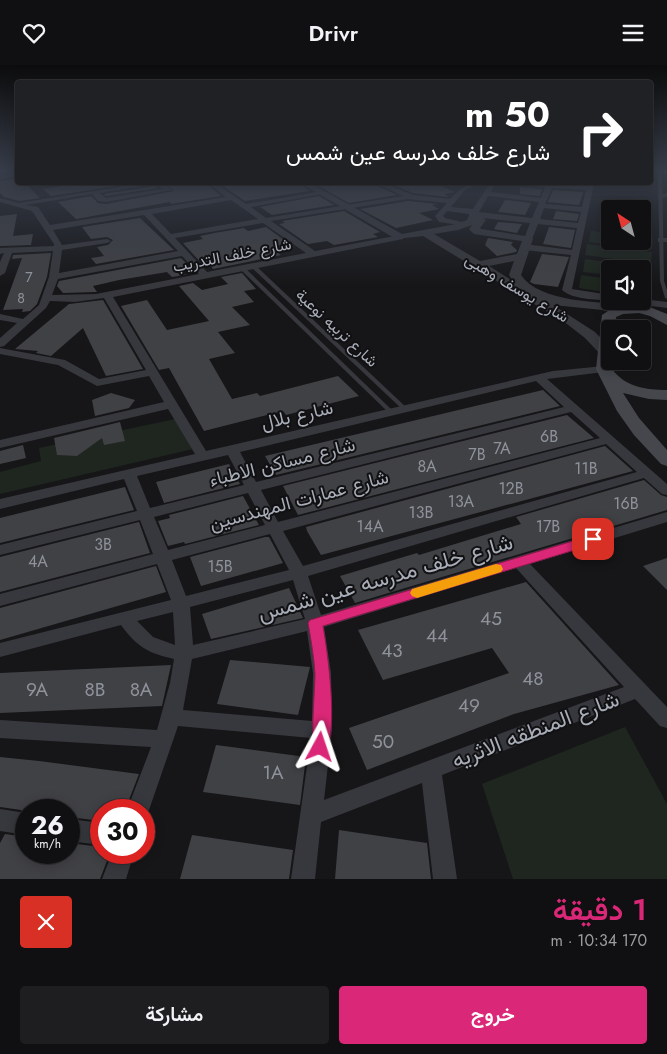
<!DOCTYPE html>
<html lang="ar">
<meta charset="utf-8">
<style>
body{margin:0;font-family:Jost,Vazirmatn,sans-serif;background:#1e1e20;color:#f1f3f6;direction:rtl;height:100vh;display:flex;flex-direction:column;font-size:19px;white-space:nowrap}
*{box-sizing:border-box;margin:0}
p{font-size:16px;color:#9c9d9f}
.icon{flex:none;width:28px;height:28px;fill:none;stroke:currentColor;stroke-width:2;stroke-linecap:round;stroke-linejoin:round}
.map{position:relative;height:814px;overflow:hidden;direction:ltr}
.side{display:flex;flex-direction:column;background:#101012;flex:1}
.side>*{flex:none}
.banner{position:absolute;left:15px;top:15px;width:638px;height:105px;border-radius:5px;box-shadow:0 2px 12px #0003,0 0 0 1px #303032;direction:rtl;background:#202124;color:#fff;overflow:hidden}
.needle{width:32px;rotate:324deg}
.buttons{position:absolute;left:601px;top:135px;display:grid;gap:10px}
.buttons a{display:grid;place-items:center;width:50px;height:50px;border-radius:5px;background:#101012;box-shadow:0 2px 12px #0003,0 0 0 1px #303032;font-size:25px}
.speed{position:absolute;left:15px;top:734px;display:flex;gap:10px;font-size:25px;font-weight:700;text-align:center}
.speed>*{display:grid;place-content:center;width:65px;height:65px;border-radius:50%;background:#101012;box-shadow:0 2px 12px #0003,0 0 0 1px #303032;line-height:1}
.speed small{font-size:12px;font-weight:400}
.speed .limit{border:8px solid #d22;background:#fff;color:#111}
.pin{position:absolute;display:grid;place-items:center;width:42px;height:42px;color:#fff;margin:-21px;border-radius:10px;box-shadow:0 2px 8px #0006}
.me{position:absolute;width:55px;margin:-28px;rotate:5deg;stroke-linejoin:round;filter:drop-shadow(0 0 4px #0008)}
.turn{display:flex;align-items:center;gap:18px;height:105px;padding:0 20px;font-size:22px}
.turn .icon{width:65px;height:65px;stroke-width:2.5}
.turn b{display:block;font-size:35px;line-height:42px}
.round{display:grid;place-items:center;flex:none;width:52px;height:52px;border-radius:5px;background:#1e1e20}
.headline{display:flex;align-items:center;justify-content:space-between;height:85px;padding:0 20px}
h1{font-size:30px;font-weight:600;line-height:38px;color:#db2777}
.cta{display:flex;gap:10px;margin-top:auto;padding:10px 20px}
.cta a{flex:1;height:58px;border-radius:5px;background:#db2777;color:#fff;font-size:20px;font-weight:600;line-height:58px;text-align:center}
.cta a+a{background:#1e1e20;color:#f1f3f6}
header{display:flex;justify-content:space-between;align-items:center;height:65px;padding:0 20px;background:#101012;font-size:22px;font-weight:600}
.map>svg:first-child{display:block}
.green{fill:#1e261f}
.building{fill:#404145}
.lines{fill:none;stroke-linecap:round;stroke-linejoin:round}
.service{fill:#37383d;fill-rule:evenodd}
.minor{fill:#37383d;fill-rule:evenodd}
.tertiary{fill:#37383d;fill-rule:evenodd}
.secondary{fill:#45474d;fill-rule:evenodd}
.route{fill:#db2777;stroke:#8e194d}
.slow{fill:#f59e0b}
.labels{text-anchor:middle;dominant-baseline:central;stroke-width:4;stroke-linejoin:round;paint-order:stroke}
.far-number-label{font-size:14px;fill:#8e929b}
.far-street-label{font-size:16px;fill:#a8adb8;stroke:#111113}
.number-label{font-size:16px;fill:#8e929b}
.street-label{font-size:19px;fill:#a8adb8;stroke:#111113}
.near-number-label{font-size:19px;fill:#8e929b}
.near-street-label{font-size:22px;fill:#a8adb8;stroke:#111113}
</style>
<header><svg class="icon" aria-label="menu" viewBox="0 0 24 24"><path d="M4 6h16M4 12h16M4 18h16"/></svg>Drivr<svg class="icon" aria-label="heart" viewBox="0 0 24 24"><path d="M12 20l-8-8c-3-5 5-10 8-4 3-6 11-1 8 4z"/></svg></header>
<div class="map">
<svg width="667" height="814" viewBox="0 0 667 814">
<rect width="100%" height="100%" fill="#161618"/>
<path class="green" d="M591,166L610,168V176H642L643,172L653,173L652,184L589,177Z
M587,179L652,187L651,199L585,190Z
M585,194L652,203L651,216L643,215L642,204H610V210L583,207Z
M581,210L610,214V228L579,223Z
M175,354L193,384L0,429V407L41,396L39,383Z
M625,662L667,739V814H513L482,719Z"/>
<path class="building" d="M18,113V118H25L40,133L19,136L4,132L0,128V116Z
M83,118H135L51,131L43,124Z
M166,118H206L221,131L171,139L170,137L76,154L58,137L91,131L98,138L106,139L174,126Z
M218,118H298L310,126L245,136Z
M313,118H374L375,120L397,130L349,138Z
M388,118H433L455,127L444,129L449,132L413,128Z
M155,121L158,123L106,131L104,129Z
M520,122L542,124L540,131L520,129Z
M553,125L583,127L579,140L548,137Z
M319,131L334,140L272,150L260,142Z
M505,135L531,138L525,150L498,147Z
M408,136L438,139L432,140L439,144L419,148L433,155L396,163L360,144Z
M344,146L380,167L373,169L378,172L334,180L327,176L308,179L279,159L285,158L282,156Z
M556,146L579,149L577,156L553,154Z
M17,149L13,171L33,169L31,180L0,181V151Z
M140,153L174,185L96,199L91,193L104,191L97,182L108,180L113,175L107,172L91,174L82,162Z
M498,157L522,159L517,168L494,164Z
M266,162L294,182L276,186L281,190L213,204L209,198L203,200L183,178L203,174L200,171L214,168L244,163L248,166Z
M549,162L575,165L571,183L543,179Z
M488,173L513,177L511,180L517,185L516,187L497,191L485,180Z
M51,188L47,212L37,239L30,246L22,247L23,244L3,245L22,193L12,194L13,190Z
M542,189L569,192L558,222L534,219L530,217Z
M181,193L190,202L178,204L185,210L172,212L167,207L119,215L93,221L97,227H96L63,228L57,221L59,216Z
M242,208L256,224L244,226L254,237L232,242L250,260L218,267L235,288L209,294L232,334L257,328L260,331L338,311L359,331L286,350L283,346L204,366L169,303L159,305L121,241L147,235L167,265L209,256L179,221L193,218L202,225L228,219L221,212Z
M103,235L143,304L106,311L83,263L51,291L36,288L38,286L15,284L69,239Z
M543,325L560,341L276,410L265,391Z
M111,328L135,335L129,343L95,351L92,335Z
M567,350L594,373L298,450L283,421Z
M120,357L125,376L104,380L102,373L77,391L57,390L54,373Z
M23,380L26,393L0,399V386Z
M605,381L633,406L321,490L307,466L306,462Z
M229,399L240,419L164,438L156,417Z
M644,415L661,430L667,432V445L355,538L340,511L417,488L419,490L521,459L516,452Z
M125,422L134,445L0,478V453Z
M243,431L259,460L185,479L184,477L168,481L158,456L170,453L169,450Z
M139,457L150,488L0,527V492Z
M265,472H269L283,498L201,521L190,492Z
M667,493V525L643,501Z
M156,501L166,527L0,575V543Z
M526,517L619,620L514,649L367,705L349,663L509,608L492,583L383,615L358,565Z
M289,523L303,553L211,574L202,549Z
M230,595L310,602L298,650L217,639Z
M171,600L162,641L0,648V608Z
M216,680L306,692L300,740L203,727Z
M0,692L39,696L139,709L125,745H101V756L69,752V745H21L0,742Z
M339,765L427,778L431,814H335Z
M5,769L26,772V788H69V778L101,782V788H110L100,814H0V778Z
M192,770L293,785L289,814H180Z"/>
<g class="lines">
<path class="service" d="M658,107H662L664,216L667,225V234L665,233L660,216Z
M251,200H255L407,343L408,344L407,345H403L251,202Z
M240,202H244L393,346L394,347L393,348H389L240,204Z"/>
<path class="minor" d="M18,107V111L0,114V110Z
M144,118H164L172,125L106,137L98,136L92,129L26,140L38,142L50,160L226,132L208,118H215L246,139L323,126L327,128L251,142L266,153L403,131L376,118H384L413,130L450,134C460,124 467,118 481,118L465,125L451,142L473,144L490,118H496L491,127L541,133L545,122L514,120L511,118H553L587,121L588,118H594L572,224L610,230V236C596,234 573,235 562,225L571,190L524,185L520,182L524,179L572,185L577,163L538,159L532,174L528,176L524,174L530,158L473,152L469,149L447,146L443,151L445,153L471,159L467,161L439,157L435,151L447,138L408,134L271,156L315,186L400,170H403V174L113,232L206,386L553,306L604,301L610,304L604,307L547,314L667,419V430L662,429L644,413L308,511L321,550L667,447V457L530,499L667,642V663L660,661L635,634L442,710L457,814H433L422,718L321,757L315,814H291L311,673L178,661L149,745L144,753V745H127L151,682L0,673V655L157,665L170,618L174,594C148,588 137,582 121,560L0,592V578L171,535L157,499L0,541V529L153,489L140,455L0,490V480L137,446L124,414L0,444V434L195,389L168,344L0,383V375L164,337L149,311L97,321L58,300L0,289V283L65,295L99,314L146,305L104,233L75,237L50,236L46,243L4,281L0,282V273L17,258L0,255V249L23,254L39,240L49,212L53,186L12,188L5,208L0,211V197L4,188L0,189V183L54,181V179L32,146L0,137V133L19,138ZM156,119L162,124L106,133L99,128ZM552,123L586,125L582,142L545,139ZM488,131L539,137L532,153L479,147ZM231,135L258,154L171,169L152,149ZM544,143L581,147L578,158L540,154ZM144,150L178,186L59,208L62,185L107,178L111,176L107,174L62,180L53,165ZM263,158L306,188L207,207L175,173ZM182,191L199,209L96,229L52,230L58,214ZM536,316L564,342L256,417L240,387ZM571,347L600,373L278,457L261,425ZM606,379L637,407L303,501L283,466ZM228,390L244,420L150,443L137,411ZM248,428L265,460L168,485L154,452ZM270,469L289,505L186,531L172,495ZM516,503L624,622L324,735L332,665L331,608L324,562ZM293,515L305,554L193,580L190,542ZM173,547L175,580L153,572L137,556ZM307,566L313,608L312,656L183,645L192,594Z
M667,128V132L661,133L657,131Z
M658,173H667V177H658Z
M642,234L667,237V243L636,239L631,236H642Z
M0,744L26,748V770L0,766Z
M69,754L101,758V780L69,776Z
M112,788H134L126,814H102Z"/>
<path class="tertiary" d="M300,118H310L402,169L456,159L467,155L470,148H476L486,155L480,163L481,164L532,172L533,174L521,210C540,238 601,237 632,240L638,244L632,248L553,240L595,267L610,283V289H600L585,273L567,259L423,171L396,174ZM472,160L469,164L474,169L522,176L517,189L480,196L434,169L458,165ZM514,196L509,210L513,216L489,201Z"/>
<path class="secondary" d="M631,240L652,243L667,249V260L650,251L639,248L623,249L616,252L615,264H610V296H612V304C625,322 646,325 667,325V335L649,334L623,328L639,353L667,385V401L661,399L634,370L617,346L596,304L602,250L611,244Z"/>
</g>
<linearGradient id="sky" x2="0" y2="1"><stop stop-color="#0c0c0d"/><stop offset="0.48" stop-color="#363c48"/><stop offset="1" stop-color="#363c48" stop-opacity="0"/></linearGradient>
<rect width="667" height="221" fill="url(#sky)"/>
<path class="route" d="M593,470L599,474L598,478L323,561C328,590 338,662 326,687L320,689L315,687C310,678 315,624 315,609C314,592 311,575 308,558L310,555Z"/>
<path class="slow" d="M496,499L501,500L503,504L501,507L417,533L412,531L410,528L412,524Z"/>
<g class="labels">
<g class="far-number-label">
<text x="29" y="212">7</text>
<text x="21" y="233">8</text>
</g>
<g class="far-street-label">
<text transform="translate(232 190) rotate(-11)">شارع خلف التدريب</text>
<text transform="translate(517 223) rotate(31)">شارع يوسف وهبى</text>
<text transform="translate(337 263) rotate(43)">شارع تربيه نوعية</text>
</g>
<g class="number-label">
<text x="549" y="371">6B</text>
<text x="502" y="383">7A</text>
<text x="477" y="389">7B</text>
<text x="427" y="401">8A</text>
<text x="586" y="403">11B</text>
<text x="511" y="423">12B</text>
<text x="461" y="436">13A</text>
<text x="626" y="438">16B</text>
<text x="421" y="447">13B</text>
<text x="370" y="461">14A</text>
<text x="548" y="461">17B</text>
<text x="103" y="479">3B</text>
<text x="38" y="496">4A</text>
<text x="220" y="501">15B</text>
</g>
<g class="street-label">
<text transform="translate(297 350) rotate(-13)">شارع بلال</text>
<text transform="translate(282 397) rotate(-14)">شارع مساكن الاطباء</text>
<text transform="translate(299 435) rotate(-15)">شارع عمارات المهندسين</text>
</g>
<g class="near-number-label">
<text x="491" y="553">45</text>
<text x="437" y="570">44</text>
<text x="392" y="585">43</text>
<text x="533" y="613">48</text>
<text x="37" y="624">9A</text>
<text x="95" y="624">8B</text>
<text x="141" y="624">8A</text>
<text x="469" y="640">49</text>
<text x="383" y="676">50</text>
<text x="273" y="707">1A</text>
</g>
<g class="near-street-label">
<text transform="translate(385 512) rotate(-16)">شارع خلف مدرسه عين شمس</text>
<text transform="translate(535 664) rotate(-21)">شارع المنطقه الاثريه</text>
</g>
</g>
</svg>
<div class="buttons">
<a><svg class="needle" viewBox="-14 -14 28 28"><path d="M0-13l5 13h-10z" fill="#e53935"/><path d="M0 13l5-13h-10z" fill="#9c9d9f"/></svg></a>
<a><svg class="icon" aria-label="sound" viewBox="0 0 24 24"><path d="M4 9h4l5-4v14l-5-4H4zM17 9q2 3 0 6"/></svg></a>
<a><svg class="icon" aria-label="search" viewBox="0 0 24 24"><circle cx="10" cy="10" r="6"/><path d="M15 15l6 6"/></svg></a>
</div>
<div class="speed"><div>26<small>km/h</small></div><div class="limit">30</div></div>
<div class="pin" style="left:593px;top:474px;background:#d93025"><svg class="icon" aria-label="arrive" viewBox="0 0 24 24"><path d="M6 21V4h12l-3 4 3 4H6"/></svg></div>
<svg class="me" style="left:320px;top:682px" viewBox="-20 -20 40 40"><path d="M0-17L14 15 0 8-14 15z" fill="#db2777" stroke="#fff" stroke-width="4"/></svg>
<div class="banner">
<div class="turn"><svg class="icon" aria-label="right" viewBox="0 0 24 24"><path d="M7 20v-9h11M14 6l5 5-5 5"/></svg><div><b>50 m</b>شارع خلف مدرسه عين شمس</div></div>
</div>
</div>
<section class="side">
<div class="headline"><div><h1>1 دقيقة</h1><p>170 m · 10:34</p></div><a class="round" style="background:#d93025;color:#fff"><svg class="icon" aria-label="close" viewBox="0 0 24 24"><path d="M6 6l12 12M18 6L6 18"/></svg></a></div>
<div class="cta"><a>خروج</a><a>مشاركة</a></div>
</section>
